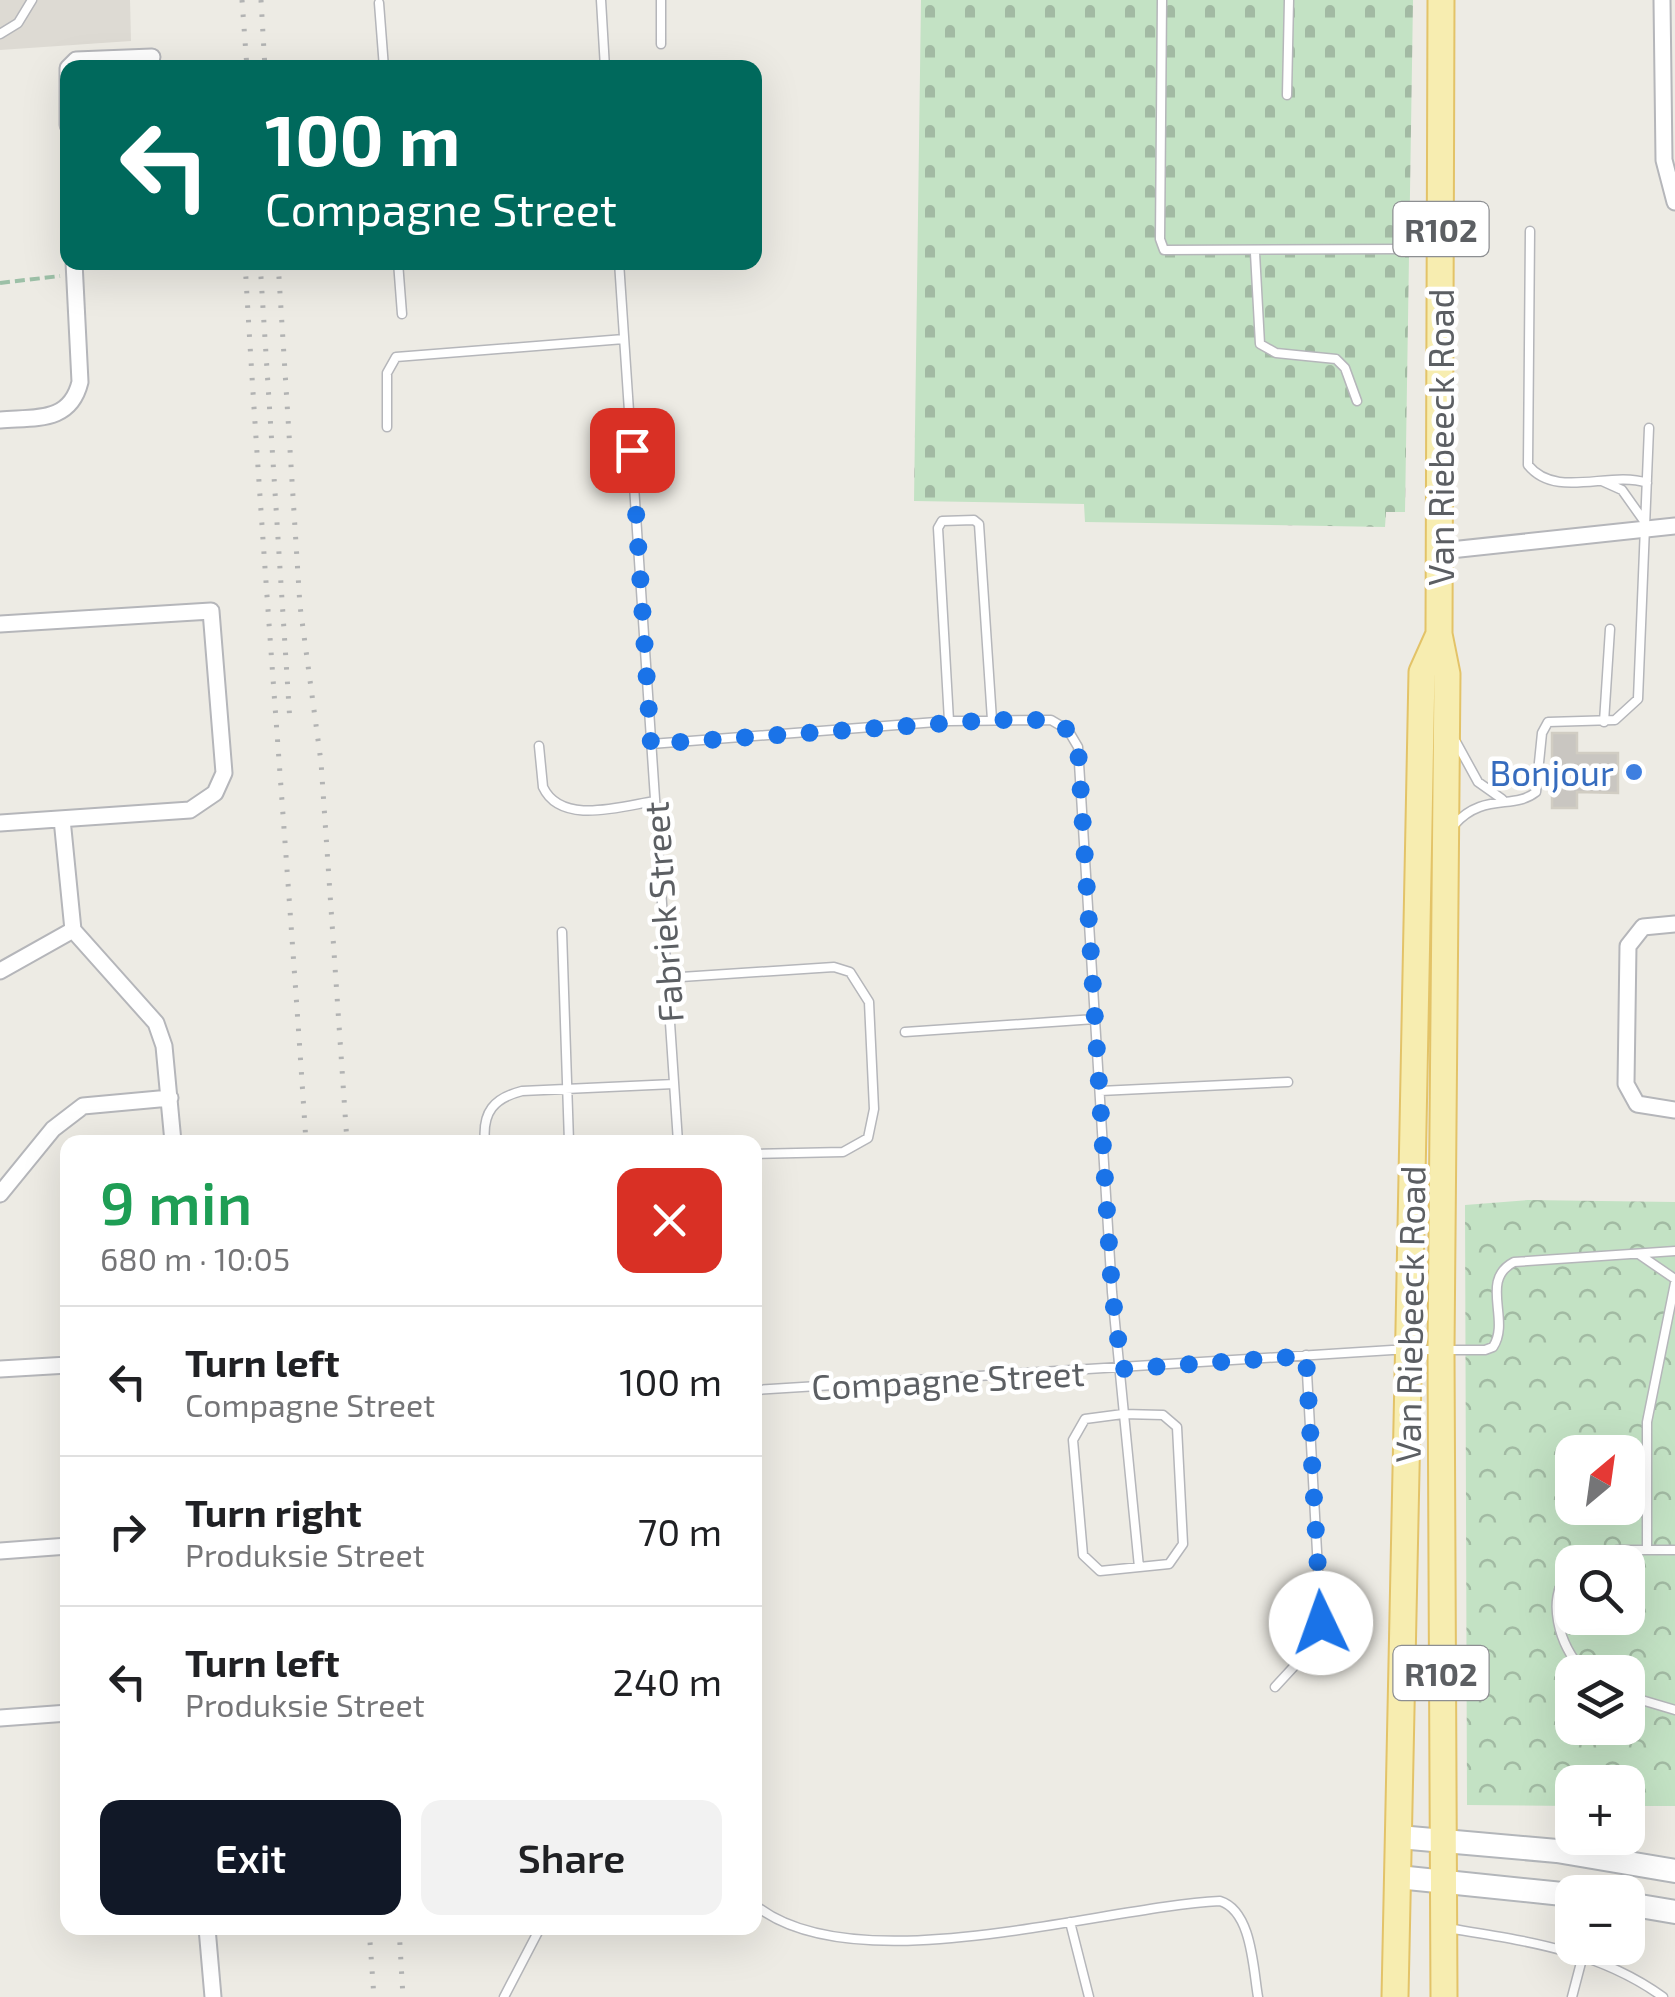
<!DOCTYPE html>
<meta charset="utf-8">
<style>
body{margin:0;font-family:"Exo 2",sans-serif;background:#f2f2f2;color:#202124;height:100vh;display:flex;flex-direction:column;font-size:38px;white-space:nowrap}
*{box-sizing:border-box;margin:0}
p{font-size:32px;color:#757577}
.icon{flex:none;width:55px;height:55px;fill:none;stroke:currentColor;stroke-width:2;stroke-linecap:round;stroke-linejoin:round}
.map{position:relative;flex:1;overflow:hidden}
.panel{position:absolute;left:60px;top:1135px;width:702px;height:800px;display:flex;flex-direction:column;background:#fff;border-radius:20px;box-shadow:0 10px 40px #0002}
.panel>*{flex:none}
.top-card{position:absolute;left:60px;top:60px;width:702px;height:210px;border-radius:20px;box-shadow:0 10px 40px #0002;background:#00695c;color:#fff;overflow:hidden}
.needle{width:65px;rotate:29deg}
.fabs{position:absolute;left:1555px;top:1435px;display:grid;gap:20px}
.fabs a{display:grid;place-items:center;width:90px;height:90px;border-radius:20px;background:#fff;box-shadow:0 10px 40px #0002;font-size:50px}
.pin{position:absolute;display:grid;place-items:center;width:85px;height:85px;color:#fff;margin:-42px;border-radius:20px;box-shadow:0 5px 15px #0006}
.me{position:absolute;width:110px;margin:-55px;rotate:357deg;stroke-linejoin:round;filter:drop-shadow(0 0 8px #0008)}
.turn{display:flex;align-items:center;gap:35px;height:210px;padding:0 40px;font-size:45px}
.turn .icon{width:130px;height:130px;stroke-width:2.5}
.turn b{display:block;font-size:70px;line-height:85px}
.round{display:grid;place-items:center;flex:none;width:105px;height:105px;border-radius:20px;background:#f2f2f2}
.summary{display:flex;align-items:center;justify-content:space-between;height:170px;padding:0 40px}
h1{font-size:60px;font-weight:600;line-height:75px;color:#1e9e55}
.cta{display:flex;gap:20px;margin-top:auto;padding:20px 40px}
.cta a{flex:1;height:115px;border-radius:20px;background:#111827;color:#fff;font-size:40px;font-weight:600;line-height:115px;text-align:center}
.cta a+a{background:#f2f2f2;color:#202124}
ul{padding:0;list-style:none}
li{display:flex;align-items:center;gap:30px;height:150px;padding:0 40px;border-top:2px solid #e0e0e0}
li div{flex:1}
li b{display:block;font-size:38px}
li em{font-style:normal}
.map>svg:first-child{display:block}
.education{fill:#dddad3}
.cemetery{fill:url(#cemetery-stones)}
.park{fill:url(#park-crowns);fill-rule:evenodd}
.building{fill:#c9c6c1;stroke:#d1cdc3;stroke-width:2.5}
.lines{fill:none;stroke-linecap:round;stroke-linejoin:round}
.lane-casing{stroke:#b5b6ba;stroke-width:11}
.street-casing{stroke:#b5b6ba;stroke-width:19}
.secondary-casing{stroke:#b3b6ba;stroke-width:26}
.primary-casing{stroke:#e3c368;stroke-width:29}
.path{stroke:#9cc0a7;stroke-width:4;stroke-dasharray:10 5;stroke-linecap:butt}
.lane{stroke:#fff;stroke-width:8}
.street{stroke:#fff;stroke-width:15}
.secondary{stroke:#fff;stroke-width:22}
.primary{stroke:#f7edb0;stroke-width:25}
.rail{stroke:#b2b3b3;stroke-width:5;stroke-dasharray:2.5 12;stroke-linecap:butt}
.route{stroke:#1a73e8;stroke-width:18;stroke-dasharray:0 32.4}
.shop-dot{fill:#3f7fe0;stroke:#fff;stroke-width:4}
.labels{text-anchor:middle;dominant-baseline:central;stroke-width:9;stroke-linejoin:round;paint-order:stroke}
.shield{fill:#fff;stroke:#8d8f92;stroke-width:2.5}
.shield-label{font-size:32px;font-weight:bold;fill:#5c5f63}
.street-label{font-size:35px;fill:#5c5f63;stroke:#fff}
.shop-label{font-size:35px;fill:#366cbe;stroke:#fff;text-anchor:end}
</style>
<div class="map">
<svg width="1675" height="1997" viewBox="0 0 1675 1997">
<defs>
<pattern id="cemetery-stones" width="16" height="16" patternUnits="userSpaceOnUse" patternTransform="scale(2.5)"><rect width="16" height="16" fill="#c3e2c4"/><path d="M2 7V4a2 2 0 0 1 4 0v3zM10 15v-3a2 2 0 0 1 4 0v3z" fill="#a2baa3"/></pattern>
<pattern id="park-crowns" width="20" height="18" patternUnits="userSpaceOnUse" patternTransform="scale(2.5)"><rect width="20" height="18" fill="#c3e2c4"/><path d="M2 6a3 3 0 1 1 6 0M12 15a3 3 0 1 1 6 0" fill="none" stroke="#a2baa3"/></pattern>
</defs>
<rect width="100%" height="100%" fill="#edebe4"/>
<path class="education" d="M0,0H130L131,41L0,50Z"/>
<path class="cemetery" d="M921,0H1413L1405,512H1386L1385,527L1085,522L1084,504L914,501Z"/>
<path class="park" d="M1528,1200L1675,1202V1806H1628V1782H1572V1806L1467,1805L1465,1205ZM1572,1452H1628V1508H1572ZM1572,1562H1628V1618H1572ZM1572,1672H1628V1728H1572Z"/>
<path class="building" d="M1552,733H1577V753H1618V793L1577,792V808H1552Z"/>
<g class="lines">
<g class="lane-casing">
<path id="lane" d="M601,0L605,68
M661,0V44
M1162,0L1160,239L1164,250L1403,249
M379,3L384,68
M0,34L18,23L32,0
M1287,95L1289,0
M1530,231L1528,465C1556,500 1610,470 1647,483
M1255,253L1260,344L1276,353L1336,359L1345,368L1357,401
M398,262L402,314
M619,262L678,1142
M387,427V373L396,357L624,339
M1602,481L1622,490L1644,521
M949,721L938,528L942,521L974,520L979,524L992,720
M1604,722L1610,629
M1456,742L1478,782L1502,799
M651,744L949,721L1051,720L1068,730L1078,747L1112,1292L1139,1567
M539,746L543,787C561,826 622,806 655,801
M1454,825C1483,792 1514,810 1536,792L1542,733L1548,722L1615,720L1638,699L1649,428
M562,932L569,1142
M666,978L834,967L850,972L869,1002L874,1109L868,1138L843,1152L755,1154
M905,1032L1095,1019
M1100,1091L1288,1082
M485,1142C482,1112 494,1098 522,1091L674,1084
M1640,1255L1675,1279
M755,1390L1392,1350H1485L1493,1347C1511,1320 1479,1280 1514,1262L1675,1251
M1123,1414L1163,1415L1177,1427L1183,1544L1169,1564L1100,1571L1083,1555L1073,1440L1085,1419Z
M1647,1548V1422L1675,1283
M1581,1562L1617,1550H1675
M1572,1569C1543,1598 1560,1646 1584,1672
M1275,1687L1311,1648L1321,1623L1306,1355
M1628,1696L1675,1710
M755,1905C854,1985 1100,1907 1220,1901C1252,1911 1253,1968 1258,1997
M1070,1922L1089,1997
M1447,1928C1526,1941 1598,1950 1663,1997
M504,1997L540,1928
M1572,1997L1583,1955"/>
</g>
<g class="street-casing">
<path id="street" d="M1662,0L1664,160L1675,202
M68,68L76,60L152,57
M68,68V125
M0,420C36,417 70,423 80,382L74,262
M1441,551L1675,526
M0,624L211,611L224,773L215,793L190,810L0,823
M62,819L73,930L156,1023L164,1046L173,1142
M1675,924L1643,927L1628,946L1626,1084L1637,1104L1675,1110
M0,971L73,930
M0,1194L53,1129L83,1106L170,1098
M0,1369L68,1365
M0,1551L68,1546
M0,1718L68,1713
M207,1928L213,1997"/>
</g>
<g class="secondary-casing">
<path id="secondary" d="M1399,1837L1557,1851L1675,1871
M1398,1877L1572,1895
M1628,1904L1675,1912"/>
</g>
<g class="primary-casing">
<path id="primary" d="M1441,0L1439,634L1447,674L1441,1350L1444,1997
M1395,1997C1405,1555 1413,1114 1422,672L1439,634"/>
</g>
<path class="path" d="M0,283L60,276"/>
<use href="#lane" class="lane"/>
<use href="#street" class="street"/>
<use href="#secondary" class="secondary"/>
<use href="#primary" class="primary"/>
<path class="rail" d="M242,0L247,68
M261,0L265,68
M245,262C262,556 287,849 306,1142
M260,262L290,722
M278,262L300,606L321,762L347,1142
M369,1928L374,1997
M399,1928L403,1997"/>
</g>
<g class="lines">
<path class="route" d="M632,450L651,744L992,720H1051L1068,730L1078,747L1112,1292L1122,1369L1306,1356L1321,1623"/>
</g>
<circle class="shop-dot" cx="1634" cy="772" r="10"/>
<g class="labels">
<g class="shield">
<rect x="1393.5" y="202" width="95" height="54" rx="8"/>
<rect x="1393.5" y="1646" width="95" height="54" rx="8"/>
</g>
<g class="shield-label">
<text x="1441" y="229">R102</text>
<text x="1441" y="1673">R102</text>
</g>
<g class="street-label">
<text transform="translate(1440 437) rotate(-90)">Van Riebeeck Road</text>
<text transform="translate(662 912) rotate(-94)">Fabriek Street</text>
<text transform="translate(1409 1314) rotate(-89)">Van Riebeeck Road</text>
<text transform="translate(948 1379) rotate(-3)">Compagne Street</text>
</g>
<g class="shop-label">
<text x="1614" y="772">Bonjour</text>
</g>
</g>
</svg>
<div class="fabs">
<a><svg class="needle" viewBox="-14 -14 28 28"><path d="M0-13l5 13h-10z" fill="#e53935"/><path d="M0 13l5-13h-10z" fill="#757577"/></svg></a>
<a><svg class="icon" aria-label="search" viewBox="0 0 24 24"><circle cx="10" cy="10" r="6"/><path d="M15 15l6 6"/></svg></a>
<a><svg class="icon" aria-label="layers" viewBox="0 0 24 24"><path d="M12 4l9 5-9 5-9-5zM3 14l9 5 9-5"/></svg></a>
<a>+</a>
<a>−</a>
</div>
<div class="pin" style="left:632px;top:450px;background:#d93025"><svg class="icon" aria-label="arrive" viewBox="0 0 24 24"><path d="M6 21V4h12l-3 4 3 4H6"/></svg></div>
<svg class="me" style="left:1321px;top:1623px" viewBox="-20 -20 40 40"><circle r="19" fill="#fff"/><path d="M0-13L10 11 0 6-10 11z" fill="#1a73e8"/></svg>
<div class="top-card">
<div class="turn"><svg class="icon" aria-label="left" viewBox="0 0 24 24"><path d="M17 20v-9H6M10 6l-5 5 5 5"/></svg><div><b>100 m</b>Compagne Street</div></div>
</div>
<section class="panel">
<div class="summary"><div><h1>9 min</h1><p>680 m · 10:05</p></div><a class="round" style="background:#d93025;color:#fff"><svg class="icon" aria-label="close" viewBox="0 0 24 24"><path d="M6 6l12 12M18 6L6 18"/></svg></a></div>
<ul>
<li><svg class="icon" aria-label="left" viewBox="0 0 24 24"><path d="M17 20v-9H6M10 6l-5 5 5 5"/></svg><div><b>Turn left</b><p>Compagne Street</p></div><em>100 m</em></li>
<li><svg class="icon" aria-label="right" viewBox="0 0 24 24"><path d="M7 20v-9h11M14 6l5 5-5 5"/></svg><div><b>Turn right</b><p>Produksie Street</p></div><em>70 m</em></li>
<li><svg class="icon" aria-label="left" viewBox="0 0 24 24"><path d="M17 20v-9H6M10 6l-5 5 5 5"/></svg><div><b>Turn left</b><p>Produksie Street</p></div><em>240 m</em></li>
</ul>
<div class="cta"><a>Exit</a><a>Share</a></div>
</section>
</div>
